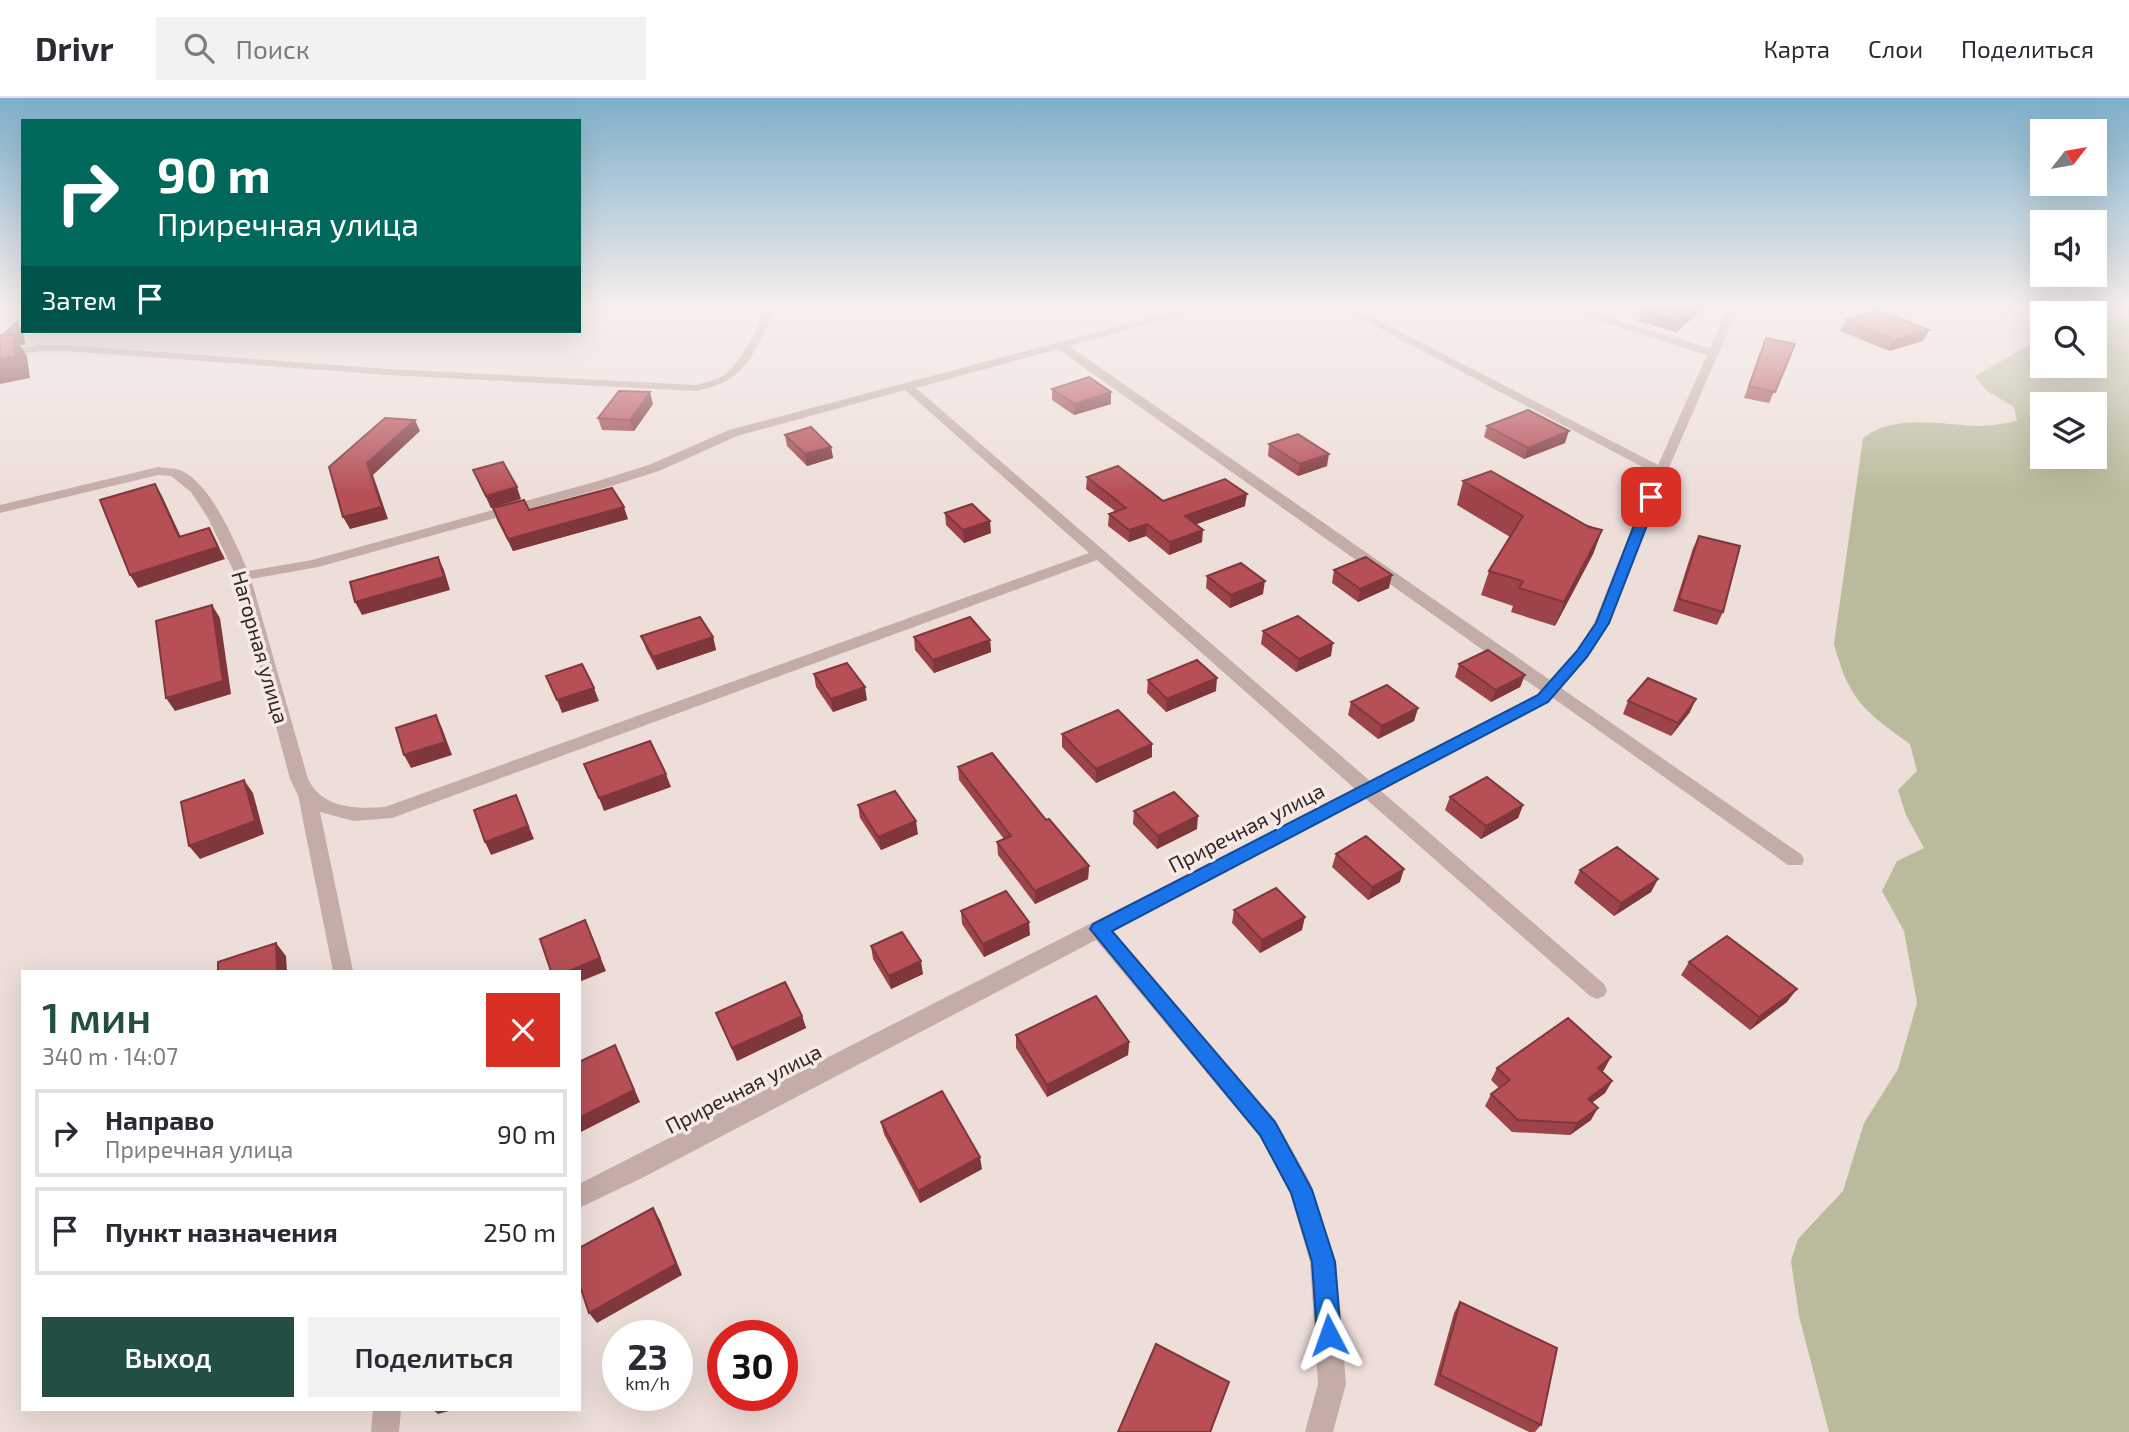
<!DOCTYPE html>
<html lang="ru">
<meta charset="utf-8">
<style>
body{margin:0;font-family:"Exo 2",sans-serif;background:#f2f2f3;color:#2b2b33;height:100vh;display:flex;flex-direction:column;font-size:26px;white-space:nowrap}
*{box-sizing:border-box;margin:0}
p{font-size:23px;color:#7c7c81}
.icon{flex:none;width:38px;height:38px;fill:none;stroke:currentColor;stroke-width:2;stroke-linecap:round;stroke-linejoin:round}
.map{position:relative;flex:1;overflow:hidden}
.side{position:absolute;left:21px;top:872px;width:560px;height:441px;display:flex;flex-direction:column;background:#fff;border-radius:0px;box-shadow:0 7px 28px #0002}
.side>*{flex:none}
.banner{position:absolute;left:21px;top:21px;width:560px;height:214px;border-radius:0px;box-shadow:0 7px 28px #0002;background:#00695c;color:#fff;overflow:hidden}
.needle{width:46px;rotate:59deg}
.tools{position:absolute;left:2030px;top:21px;display:grid;gap:14px}
.tools a{display:grid;place-items:center;width:77px;height:77px;border-radius:0px;background:#fff;box-shadow:0 7px 28px #0002;font-size:35px}
.speed{position:absolute;left:602px;top:1222px;display:flex;gap:14px;font-size:35px;font-weight:700;text-align:center}
.speed>*{display:grid;place-content:center;width:91px;height:91px;border-radius:50%;background:#fff;box-shadow:0 7px 28px #0002;line-height:1}
.speed small{font-size:18px;font-weight:400}
.speed .limit{border:10px solid #d22;background:#fff;color:#111}
.pin{position:absolute;display:grid;place-items:center;width:60px;height:60px;color:#fff;margin:-30px;border-radius:14px;box-shadow:0 4px 10px #0006}
.me{position:absolute;width:77px;margin:-38px;rotate:356deg;stroke-linejoin:round;filter:drop-shadow(0 0 5px #0008)}
.turn{display:flex;align-items:center;gap:24px;height:147px;padding:0 21px;font-size:32px}
.turn .icon{width:91px;height:91px;stroke-width:2.5}
.turn b{display:block;font-size:49px;line-height:60px}
.then{display:flex;align-items:center;height:66px;padding:0 21px;background:#0003;gap:14px;font-size:26px}
.round{display:grid;place-items:center;flex:none;width:74px;height:74px;border-radius:0px;background:#f2f2f3}
.summary{display:flex;align-items:center;justify-content:space-between;height:119px;padding:0 21px}
h1{font-size:42px;font-weight:600;line-height:52px;color:#224e43}
.primary-button{display:flex;gap:14px;margin-top:auto;padding:14px 21px}
.primary-button a{flex:1;height:80px;border-radius:0px;background:#224e43;color:#fff;font-size:28px;font-weight:600;line-height:80px;text-align:center}
.primary-button a+a{background:#f2f2f3;color:#2b2b33}
ul{padding:0;list-style:none}
li{display:flex;align-items:center;gap:21px;height:88px;margin:0 14px 10px;padding:0 7px;border:4px solid #e1e1e2;border-radius:0px}
li div{flex:1}
li b{display:block;font-size:26px}
li em{font-style:normal}
header{display:flex;align-items:center;gap:42px;box-sizing:border-box;height:98px;padding:0 35px;background:#fff;border-bottom:2px solid #e1e1e2}
header strong{font-size:33px}
nav{display:flex;gap:38px;margin-inline-start:auto;font-size:24px}
.search{width:490px;height:63px;background:#f2f2f3;display:flex;align-items:center;gap:18px;box-sizing:border-box;padding:0 24px;border-radius:0px;color:#7c7c81;font-size:26px}
.map>svg:first-child{display:block}
.green{fill:#babb9c;fill-rule:evenodd}
.lines{fill:none;stroke-linecap:round;stroke-linejoin:round}
.minor{fill:#c4aca8;fill-rule:evenodd}
.wall{fill:#9d444a}
.shaded-wall{fill:#7f373c}
.building{fill:#b64f56;stroke:#7f373c;stroke-width:2}
.route{fill:#1a73e8;stroke:#114b97;stroke-width:2}
.labels{text-anchor:middle;dominant-baseline:central;stroke-width:7;stroke-linejoin:round;paint-order:stroke}
.street-label{font-size:21px;fill:#322727;stroke:#f6e9e6}
</style>
<header>
<strong>Drivr</strong>
<div class="search"><svg class="icon" aria-label="search" viewBox="0 0 24 24"><circle cx="10" cy="10" r="6"/><path d="M15 15l6 6"/></svg>Поиск</div>
<nav><a>Карта</a><a>Слои</a><a>Поделиться</a></nav>
</header>
<div class="map">
<svg width="2129" height="1334" viewBox="0 0 2129 1334">
<rect width="100%" height="100%" fill="#eededa"/>
<path class="green" d="M2129,208V1334H1829L1799,1218L1791,1163L1798,1141L1843,1093L1864,1025L1898,971L1917,905L1904,833L1882,793L1897,763L1924,750L1906,717L1898,692L1917,673L1910,646C1864,613 1849,602 1834,546L1863,340C1895,315 1941,327 1979,328C1992,328 2005,325 2017,323L2014,309L1987,293L1975,278L2040,241L2042,233V268H2095V215H2043V209ZM2042,306H2095V359H2042Z"/>
<g class="lines">
<path class="minor" d="M759,208H769L772,213L771,222C750,261 744,284 696,293L389,277L66,253H40L0,259V253L40,247H66L389,271L696,287C707,284 718,282 727,275C739,265 767,222 759,208Z
M1195,208H1212L1069,248L1550,582L1576,553L1594,525L1654,375L1337,208H1350L1658,367L1707,257L1608,226L1567,208H1581L1616,222L1710,250L1729,208H1739L1667,374L1610,525L1588,559L1561,590L1802,757L1804,762L1802,767H1788L1553,600L1381,693L1604,886L1607,892L1604,898L1597,901L1590,898L1366,701L1113,833L1276,1023L1310,1084L1336,1164L1346,1286L1333,1334H1305L1318,1286L1310,1164L1290,1095L1260,1039L1096,842L642,1080L579,1110V1086L1355,691L1097,462L392,720L354,723L320,714L353,873H333L298,697L290,681L236,478L208,420L191,394L171,378L158,377L0,415V407L158,369C165,370 173,370 180,372C212,386 234,443 248,473L312,462L598,383L649,367L729,332ZM1058,251L1541,593L1537,597L1370,683L916,290ZM905,292L1089,455L385,709C355,711 323,711 308,681L251,481L318,469L608,389L659,373L737,338Z
M373,1311H401L399,1334H371Z"/>
</g>
<path class="wall" d="M1647,208H1707L1676,234L1638,223L1642,213Z
M1846,222L1929,232L1923,243L1889,253L1840,233Z
M1766,240L1795,246L1769,305L1744,300Z
M1052,291L1111,306L1074,317L1052,302Z
M653,306L634,333L602,332L598,320Z
M1487,328L1565,345L1524,361L1484,339Z
M785,337L831,349L833,360L807,368L787,348Z
M1269,346L1327,368L1298,378L1268,358Z
M473,372L521,401L491,410Z
M1087,379L1163,403L1245,408L1196,426L1202,444L1169,457L1146,438L1129,444L1108,428L1109,416L1115,413L1086,391Z
M1463,383L1602,432L1593,456L1555,528L1511,514L1513,508L1481,497L1489,473L1510,439L1457,407Z
M493,410L529,412L628,421L513,453L497,422Z
M945,415L991,435L964,445L946,427Z
M1699,438L1723,514L1717,527L1673,513L1693,450Z
M1334,472L1389,490L1358,504L1332,485Z
M1207,478L1263,496L1230,510L1206,490Z
M1263,533L1331,558L1296,574L1261,546Z
M641,538L713,539L716,552L657,572L646,551Z
M914,539L990,542L991,554L934,575L915,552Z
M1459,566L1525,577L1520,589L1491,604L1455,579Z
M814,576L867,602L833,614L816,589Z
M1148,582L1216,593L1166,614L1147,595Z
M1628,603L1690,614L1671,638L1623,616Z
M1351,604L1418,610L1414,623L1378,641L1348,617Z
M1062,636L1152,646V659L1096,685L1062,649Z
M958,669L1046,722L1089,768L1088,781L1035,806L998,757L997,744L1004,741L959,682Z
M1450,699L1523,707L1518,720L1481,741L1445,712Z
M858,707L918,736L881,752L860,720Z
M1134,713L1197,731L1157,751L1133,726Z
M1336,756L1400,784L1368,802L1332,769Z
M1580,772L1658,781L1651,794L1614,818L1574,785Z
M1234,812L1302,832L1260,855L1232,825Z
M961,813L1030,837L984,859L962,826Z
M871,848L923,876L891,891L873,861Z
M1689,864L1787,904L1750,932L1681,877Z
M716,915L802,918L806,930L737,963Z
M1016,937L1129,944L1128,957L1047,999L1016,950Z
M1497,970L1604,972L1602,974L1612,983L1605,995L1592,1004L1591,1022L1570,1037L1512,1034L1485,1008L1491,996L1499,990L1491,982Z
M881,1024L982,1071L920,1105L884,1036Z
M1460,1204L1541,1327L1535,1334H1529L1434,1287L1454,1215Z"/>
<path class="shaded-wall" d="M1698,208H1707L1676,234L1680,223Z
M17,224L24,235L25,247H20L27,258L30,280L0,286V261Z
M1929,232L1923,243L1889,253L1894,242Z
M650,294L653,306L634,333L630,322Z
M1111,294V306L1074,317L1075,306Z
M415,322L420,333L373,377L388,421L350,431L343,419L367,365Z
M1569,333L1565,345L1524,361L1528,350Z
M831,349L833,360L807,368L805,356Z
M1329,356L1327,368L1298,378L1300,366Z
M155,386L162,398L187,452L179,439Z
M517,389L521,401L491,410L486,398Z
M1247,396L1245,408L1184,431L1185,418Z
M624,409L628,421L513,453L508,441Z
M990,423L991,435L964,445L963,432Z
M1147,426L1146,438L1129,444V432Z
M209,430L225,461L138,490L130,477Z
M1203,432L1202,444L1169,457L1170,444Z
M1602,432L1593,456L1555,528L1564,504Z
M438,459L444,472L450,492L362,517L355,504Z
M1392,477L1389,490L1358,504L1360,491Z
M1265,483L1263,496L1230,510L1231,497Z
M212,507L220,520L231,596L175,613L166,600Z
M713,539L716,552L657,572L653,559Z
M990,542L991,554L934,575L933,562Z
M1333,545L1331,558L1296,574L1299,561Z
M1525,577L1520,589L1491,604L1496,592Z
M1217,580L1216,593L1166,614L1167,601Z
M865,589L867,602L833,614L831,601Z
M594,590L599,603L562,615L557,602Z
M1696,601L1690,614L1671,638L1678,625Z
M1418,610L1414,623L1378,641L1382,628Z
M436,617L442,630L452,657L411,670L404,657Z
M1152,646V659L1096,685V671Z
M666,676L671,689L604,713L599,700Z
M244,682L253,695L264,736L200,761L189,748Z
M516,697L534,741L491,757L485,744Z
M1523,707L1518,720L1481,741L1486,728Z
M1198,718L1197,731L1157,751L1158,738Z
M916,723L918,736L881,752L878,739Z
M1089,768L1088,781L1035,806V793Z
M1404,771L1400,784L1368,802L1372,789Z
M1658,781L1651,794L1614,818L1621,805Z
M1305,819L1302,832L1260,855L1262,842Z
M585,822L606,873L579,884V873H569Z
M1029,824L1030,837L984,859L983,846Z
M276,845L286,858L287,873H277Z
M921,863L923,876L891,891L889,878Z
M1797,891L1787,904L1750,932L1759,919Z
M802,918L806,930L737,963L732,950Z
M1129,944L1128,957L1047,999V987Z
M615,947L640,1004L579,1035V1020Z
M1611,959L1604,972L1590,982L1598,970Z
M1612,983L1605,995L1581,1013L1588,1001Z
M1598,1010L1591,1022L1570,1037L1577,1025Z
M980,1059L982,1071L920,1105L918,1093Z
M653,1110L660,1122L682,1177L597,1225L589,1215Z
M1229,1284L1211,1334H1210Z
M432,1311H456L438,1316Z"/>
<path class="building" d="M1647,208H1698L1680,223L1642,213Z
M1880,212L1929,232L1894,242L1846,222Z
M17,224L18,236L3,237Z
M13,236L16,258L0,261V237Z
M1766,240L1795,246L1775,294L1749,288Z
M1089,279L1111,294L1075,306L1052,291Z
M619,293L650,294L630,322L598,320Z
M1528,312L1569,333L1528,350L1487,328Z
M385,320L415,322L367,365L382,409L343,419L329,369Z
M811,329L831,349L805,356L785,337Z
M1298,336L1329,356L1300,366L1269,346Z
M503,364L517,389L486,398L473,372Z
M1118,368L1163,403L1225,381L1247,396L1185,418L1203,432L1170,444L1147,426L1129,432L1109,416L1126,410L1087,379Z
M1491,373L1589,429L1602,432L1564,504L1519,490L1523,483L1489,473L1523,418L1463,383Z
M155,386L179,439L209,430L218,449L130,477L100,402Z
M612,390L624,409L508,441L493,410L524,402L529,412Z
M972,406L990,423L963,432L945,415Z
M1699,438L1740,448L1723,514L1679,501Z
M438,459L444,479L355,504L350,484Z
M1366,459L1392,477L1360,491L1334,472Z
M1241,465L1265,483L1231,497L1207,478Z
M212,507L223,583L166,600L156,523Z
M1298,518L1333,545L1299,561L1263,533Z
M700,519L713,539L653,559L641,538Z
M970,519L990,542L933,562L914,539Z
M1488,552L1525,577L1496,592L1459,566Z
M1197,562L1217,580L1167,601L1148,582Z
M847,565L865,589L831,601L814,576Z
M582,566L594,590L557,602L546,578Z
M1648,580L1696,601L1678,625L1628,603Z
M1387,587L1418,610L1382,628L1351,604Z
M1118,612L1152,646L1096,671L1062,636Z
M436,617L445,644L404,657L396,630Z
M650,643L666,676L599,700L584,666Z
M992,655L1046,722L1049,721L1089,768L1035,793L997,744L1011,738L958,669Z
M1487,679L1523,707L1486,728L1450,699Z
M244,682L255,723L189,748L181,704Z
M895,693L916,723L878,739L858,707Z
M1174,694L1198,718L1158,738L1134,713Z
M516,697L528,728L485,744L474,712Z
M1366,738L1404,771L1372,789L1336,756Z
M1617,749L1658,781L1621,805L1580,772Z
M1276,790L1305,819L1262,842L1234,812Z
M1006,793L1029,824L983,846L961,813Z
M585,822L600,860L569,873H551L540,841Z
M902,834L921,863L889,878L871,848Z
M1727,838L1797,891L1759,919L1689,864Z
M276,845L277,873H218V864Z
M785,884L802,918L732,950L716,915Z
M1096,898L1129,944L1047,987L1016,937Z
M1568,920L1611,959L1598,970L1612,983L1588,1001L1598,1010L1577,1025L1518,1022L1491,996L1510,982L1497,970Z
M615,947L634,992L579,1020V964Z
M942,993L980,1059L918,1093L881,1024Z
M653,1110L676,1166L589,1215L579,1185V1150Z
M1460,1204L1557,1250L1541,1327L1440,1277Z
M1156,1246L1229,1284L1210,1334H1118Z"/>
<linearGradient id="sky" x2="0" y2="1"><stop stop-color="#7dafca"/><stop offset="0.53" stop-color="#f7f0ee"/><stop offset="1" stop-color="#f7f0ee" stop-opacity="0"/></linearGradient>
<rect width="2129" height="395" fill="url(#sky)"/>
<path class="route" d="M1651,395L1658,399L1609,525L1587,559L1548,604L1112,833L1275,1024L1312,1092L1335,1164L1341,1237L1337,1246L1329,1249L1320,1246L1317,1237L1312,1164L1291,1095L1260,1037L1090,831L1093,826L1538,597L1577,553L1596,525L1645,399Z"/>
<g class="labels">
<g class="street-label">
<text transform="translate(261 549) rotate(74)">Нагорная улица</text>
<text transform="translate(1246 729) rotate(-27)">Приречная улица</text>
<text transform="translate(743 990) rotate(-27)">Приречная улица</text>
</g>
</g>
</svg>
<div class="tools">
<a><svg class="needle" viewBox="-14 -14 28 28"><path d="M0-13l5 13h-10z" fill="#e53935"/><path d="M0 13l5-13h-10z" fill="#7c7c81"/></svg></a>
<a><svg class="icon" aria-label="sound" viewBox="0 0 24 24"><path d="M4 9h4l5-4v14l-5-4H4zM17 9q2 3 0 6"/></svg></a>
<a><svg class="icon" aria-label="search" viewBox="0 0 24 24"><circle cx="10" cy="10" r="6"/><path d="M15 15l6 6"/></svg></a>
<a><svg class="icon" aria-label="layers" viewBox="0 0 24 24"><path d="M12 4l9 5-9 5-9-5zM3 14l9 5 9-5"/></svg></a>
</div>
<div class="speed"><div>23<small>km/h</small></div><div class="limit">30</div></div>
<div class="pin" style="left:1651px;top:399px;background:#d93025"><svg class="icon" aria-label="arrive" viewBox="0 0 24 24"><path d="M6 21V4h12l-3 4 3 4H6"/></svg></div>
<svg class="me" style="left:1329px;top:1237px" viewBox="-20 -20 40 40"><path d="M0-17L14 15 0 8-14 15z" fill="#1a73e8" stroke="#fff" stroke-width="4"/></svg>
<div class="banner">
<div class="turn"><svg class="icon" aria-label="right" viewBox="0 0 24 24"><path d="M7 20v-9h11M14 6l5 5-5 5"/></svg><div><b>90 m</b>Приречная улица</div></div>
<div class="then">Затем<svg class="icon" aria-label="arrive" viewBox="0 0 24 24"><path d="M6 21V4h12l-3 4 3 4H6"/></svg></div>
</div>
<section class="side">
<div class="summary"><div><h1>1 мин</h1><p>340 m · 14:07</p></div><a class="round" style="background:#d93025;color:#fff"><svg class="icon" aria-label="close" viewBox="0 0 24 24"><path d="M6 6l12 12M18 6L6 18"/></svg></a></div>
<ul>
<li><svg class="icon" aria-label="right" viewBox="0 0 24 24"><path d="M7 20v-9h11M14 6l5 5-5 5"/></svg><div><b>Направо</b><p>Приречная улица</p></div><em>90 m</em></li>
<li><svg class="icon" aria-label="arrive" viewBox="0 0 24 24"><path d="M6 21V4h12l-3 4 3 4H6"/></svg><div><b>Пункт назначения</b></div><em>250 m</em></li>
</ul>
<div class="primary-button"><a>Выход</a><a>Поделиться</a></div>
</section>
</div>
